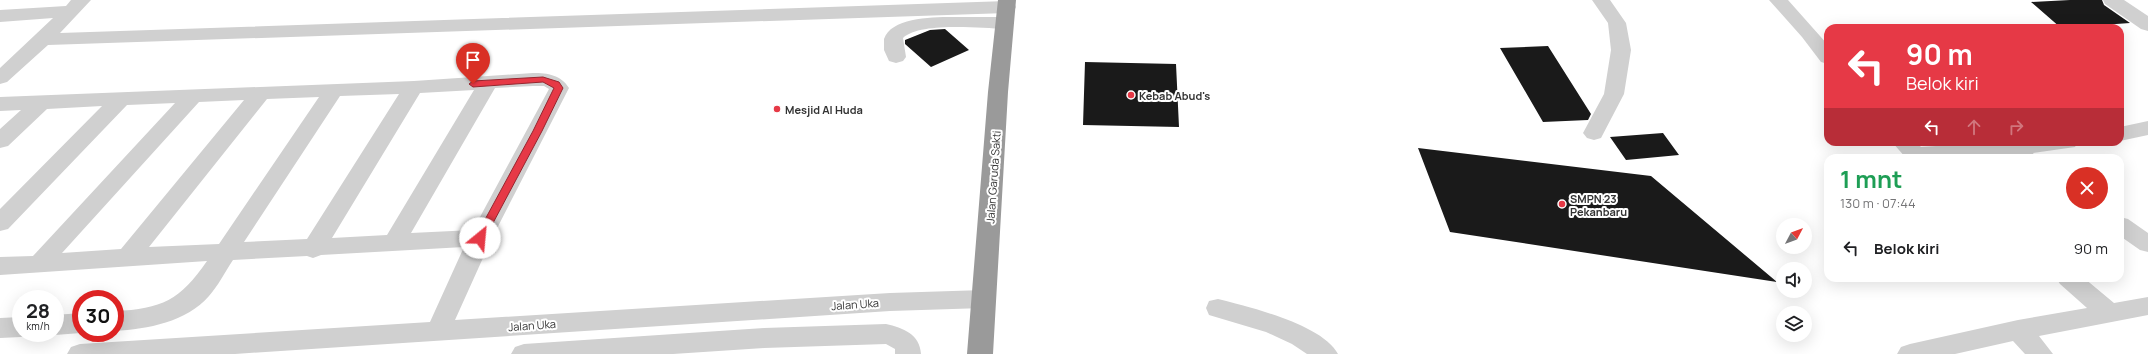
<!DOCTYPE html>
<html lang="id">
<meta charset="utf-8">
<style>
body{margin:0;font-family:Manrope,sans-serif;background:#f2f2f2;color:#202124;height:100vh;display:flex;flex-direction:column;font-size:15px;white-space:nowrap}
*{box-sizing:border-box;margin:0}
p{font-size:13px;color:#757577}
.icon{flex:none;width:22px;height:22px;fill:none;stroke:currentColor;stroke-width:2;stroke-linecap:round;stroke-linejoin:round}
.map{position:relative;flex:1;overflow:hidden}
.drawer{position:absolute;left:1824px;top:154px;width:300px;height:128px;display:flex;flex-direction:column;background:#fff;border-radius:12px;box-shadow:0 4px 16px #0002}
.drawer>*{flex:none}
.guide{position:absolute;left:1824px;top:24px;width:300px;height:122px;border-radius:12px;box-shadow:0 4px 16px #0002;background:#e63946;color:#fff;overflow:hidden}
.needle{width:26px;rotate:49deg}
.tools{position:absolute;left:1776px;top:218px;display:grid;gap:8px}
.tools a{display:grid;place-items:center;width:36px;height:36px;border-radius:50%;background:#fff;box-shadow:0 4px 16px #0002;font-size:20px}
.speed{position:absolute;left:12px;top:290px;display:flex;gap:8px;font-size:20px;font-weight:700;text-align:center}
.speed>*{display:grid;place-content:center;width:52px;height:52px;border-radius:50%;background:#fff;box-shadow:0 4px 16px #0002;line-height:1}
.speed small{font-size:10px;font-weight:400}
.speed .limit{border:6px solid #d22;background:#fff;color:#111}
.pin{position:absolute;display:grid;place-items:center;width:34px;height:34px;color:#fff;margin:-41px -17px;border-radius:50% 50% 50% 0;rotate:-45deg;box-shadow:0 0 4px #0007}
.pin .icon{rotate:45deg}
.me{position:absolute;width:44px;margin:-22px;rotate:28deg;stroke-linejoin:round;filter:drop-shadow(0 0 3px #0008)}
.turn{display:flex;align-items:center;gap:14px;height:84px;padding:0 16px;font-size:18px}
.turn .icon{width:52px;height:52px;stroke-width:2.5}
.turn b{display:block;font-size:28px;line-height:34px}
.lanes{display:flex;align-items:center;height:38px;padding:0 16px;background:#0003;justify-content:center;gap:20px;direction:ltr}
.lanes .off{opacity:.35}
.round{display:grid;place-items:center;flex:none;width:42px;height:42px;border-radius:21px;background:#f2f2f2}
.summary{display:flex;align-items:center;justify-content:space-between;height:68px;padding:0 16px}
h1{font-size:24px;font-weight:700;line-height:30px;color:#1e9e55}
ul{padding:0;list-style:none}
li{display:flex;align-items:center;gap:12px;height:52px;padding:0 16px}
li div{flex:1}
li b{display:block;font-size:15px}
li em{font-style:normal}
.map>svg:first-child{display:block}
.building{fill:#1a1a1a}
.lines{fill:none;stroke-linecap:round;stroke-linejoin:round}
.minor{fill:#d0d0d0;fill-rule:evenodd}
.highway{fill:#9a9a9a;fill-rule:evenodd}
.route{fill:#e63946;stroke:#96252e}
.poi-dot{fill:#e63946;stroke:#fff;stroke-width:1.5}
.labels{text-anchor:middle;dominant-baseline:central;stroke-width:4;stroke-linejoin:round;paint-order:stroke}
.poi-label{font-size:11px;font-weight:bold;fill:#333;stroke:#fff;text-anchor:start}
.street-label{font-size:11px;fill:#333;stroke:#fff}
</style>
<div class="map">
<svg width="2148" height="354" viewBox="0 0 2148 354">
<rect width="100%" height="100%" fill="#fff"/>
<path class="building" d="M2070,0H2102L2104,5L2130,23L2061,28L2031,2Z
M945,29L969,50L931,67L905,44V40L930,30Z
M1548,46L1591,114L1588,120L1543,122L1500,48Z
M1085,62L1176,64L1179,127L1083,125Z
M1663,133L1679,155L1626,160L1610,137Z
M1418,148L1651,176L1777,282L1450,232Z"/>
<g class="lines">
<path class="minor" d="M71,0H91L60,33L1007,1L1014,3L1016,7L1014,11L1007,13L48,45L7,82L0,84V68L53,18L0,22V10L66,6Z
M1592,0H1610L1626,23L1631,50L1624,94L1601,138L1594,140L1587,138L1583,133L1604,94L1611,50L1608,23Z
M1769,0H1788L1828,45V64L1821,62L1802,37Z
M2103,0H2124L2148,16V31L2141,29L2105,4Z
M963,17H1004L1011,19L1013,23L1011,27L1004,29C980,28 920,22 903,38L906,57L903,61L896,63L889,61L884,50V39C892,15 942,17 963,17Z
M533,73C548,73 561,75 569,88L492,238L455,320L890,293L984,290L993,292L996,299L993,306L984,308L890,311L235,354H67L71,347L80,344L430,322L464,247L321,255L313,258L307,256L233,260C225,272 218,286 209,296C186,322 148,329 115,331V311C162,309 180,300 207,261L0,275V257L33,256L175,103L127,105L8,229L0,231V209L102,106L47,109L8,146L0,148V129L21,110L0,111V97L414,81ZM533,86H544L549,89L473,230L411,233L495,88ZM474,90L387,235L332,238L420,93ZM399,94L307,239L244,242L340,96ZM319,97L219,244L149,247L267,99ZM244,100L121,249L62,253L199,102Z
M2148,121V135L2120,141V127Z
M1892,142H1916L1921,147L1997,142H2078L2075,147L2033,153L2036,158H2011L2008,156L1906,158Z
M2120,217L2128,219L2148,233V252L2140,250L2120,236Z
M2056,278H2084L2114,303L2148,297V315L2039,336L2053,354H2025L2013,341L1955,354H1897L1901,347L1910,344L2018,320L2087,308L2060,284Z
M1218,299C1249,307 1322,324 1338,354H1307L1292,344L1266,332L1209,315L1206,308L1209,301Z
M81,313V333L55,335L50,333H55V315Z
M21,317V333L30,334L21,337L0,338V318Z
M886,324C903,328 920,334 921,354H895V349L886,344L764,348L673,354H511L515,347L524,344L764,328Z"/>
<path class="highway" d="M998,0H1016L1008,92L993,354H967L988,92Z"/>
</g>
<path class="route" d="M543,77L559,82L563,88L542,131L485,238L483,241H476L475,238L533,131L554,88L543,82L473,87L469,84L473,81Z"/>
<g class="poi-dot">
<circle cx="1131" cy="95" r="4"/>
<circle cx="777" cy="109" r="4"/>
<circle cx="1562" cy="204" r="4"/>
</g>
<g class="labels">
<g class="poi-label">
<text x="1139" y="95">Kebab Abud's</text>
<text x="785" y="109">Mesjid Al Huda</text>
<text x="1570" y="198">SMPN 23<tspan x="1570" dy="13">Pekanbaru</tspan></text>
</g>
<g class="street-label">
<text transform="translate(993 177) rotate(-86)">Jalan Garuda Sakti</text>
<text transform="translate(855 304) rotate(-4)">Jalan Uka</text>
<text transform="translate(532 325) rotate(-4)">Jalan Uka</text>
</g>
</g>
</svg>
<div class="tools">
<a><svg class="needle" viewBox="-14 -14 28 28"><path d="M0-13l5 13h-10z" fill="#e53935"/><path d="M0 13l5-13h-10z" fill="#757577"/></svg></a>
<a><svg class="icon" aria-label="sound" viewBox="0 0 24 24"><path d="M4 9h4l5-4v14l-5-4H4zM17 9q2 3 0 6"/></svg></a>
<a><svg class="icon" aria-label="layers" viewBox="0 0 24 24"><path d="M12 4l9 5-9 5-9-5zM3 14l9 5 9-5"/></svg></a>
</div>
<div class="speed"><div>28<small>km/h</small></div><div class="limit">30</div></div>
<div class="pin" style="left:473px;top:84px;background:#d93025"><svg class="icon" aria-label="arrive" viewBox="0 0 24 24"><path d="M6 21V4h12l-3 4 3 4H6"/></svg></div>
<svg class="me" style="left:480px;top:238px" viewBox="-20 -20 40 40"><circle r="19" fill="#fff"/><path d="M0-13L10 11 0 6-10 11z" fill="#e63946"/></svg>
<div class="guide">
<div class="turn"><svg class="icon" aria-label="left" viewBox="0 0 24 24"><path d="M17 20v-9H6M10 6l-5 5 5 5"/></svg><div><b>90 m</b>Belok kiri</div></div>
<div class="lanes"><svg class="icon" aria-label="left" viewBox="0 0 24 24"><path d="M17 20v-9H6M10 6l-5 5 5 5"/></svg><svg class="icon off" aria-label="ahead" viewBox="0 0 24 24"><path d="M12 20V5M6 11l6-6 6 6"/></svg><svg class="icon off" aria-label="right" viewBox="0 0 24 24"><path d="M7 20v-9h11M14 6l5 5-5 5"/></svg></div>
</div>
<section class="drawer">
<div class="summary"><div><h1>1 mnt</h1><p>130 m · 07:44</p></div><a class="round" style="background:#d93025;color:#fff"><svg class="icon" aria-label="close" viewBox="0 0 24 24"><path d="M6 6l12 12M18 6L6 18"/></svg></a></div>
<ul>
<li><svg class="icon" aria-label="left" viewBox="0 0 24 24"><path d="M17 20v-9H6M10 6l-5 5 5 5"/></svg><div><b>Belok kiri</b></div><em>90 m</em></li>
</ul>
</section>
</div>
